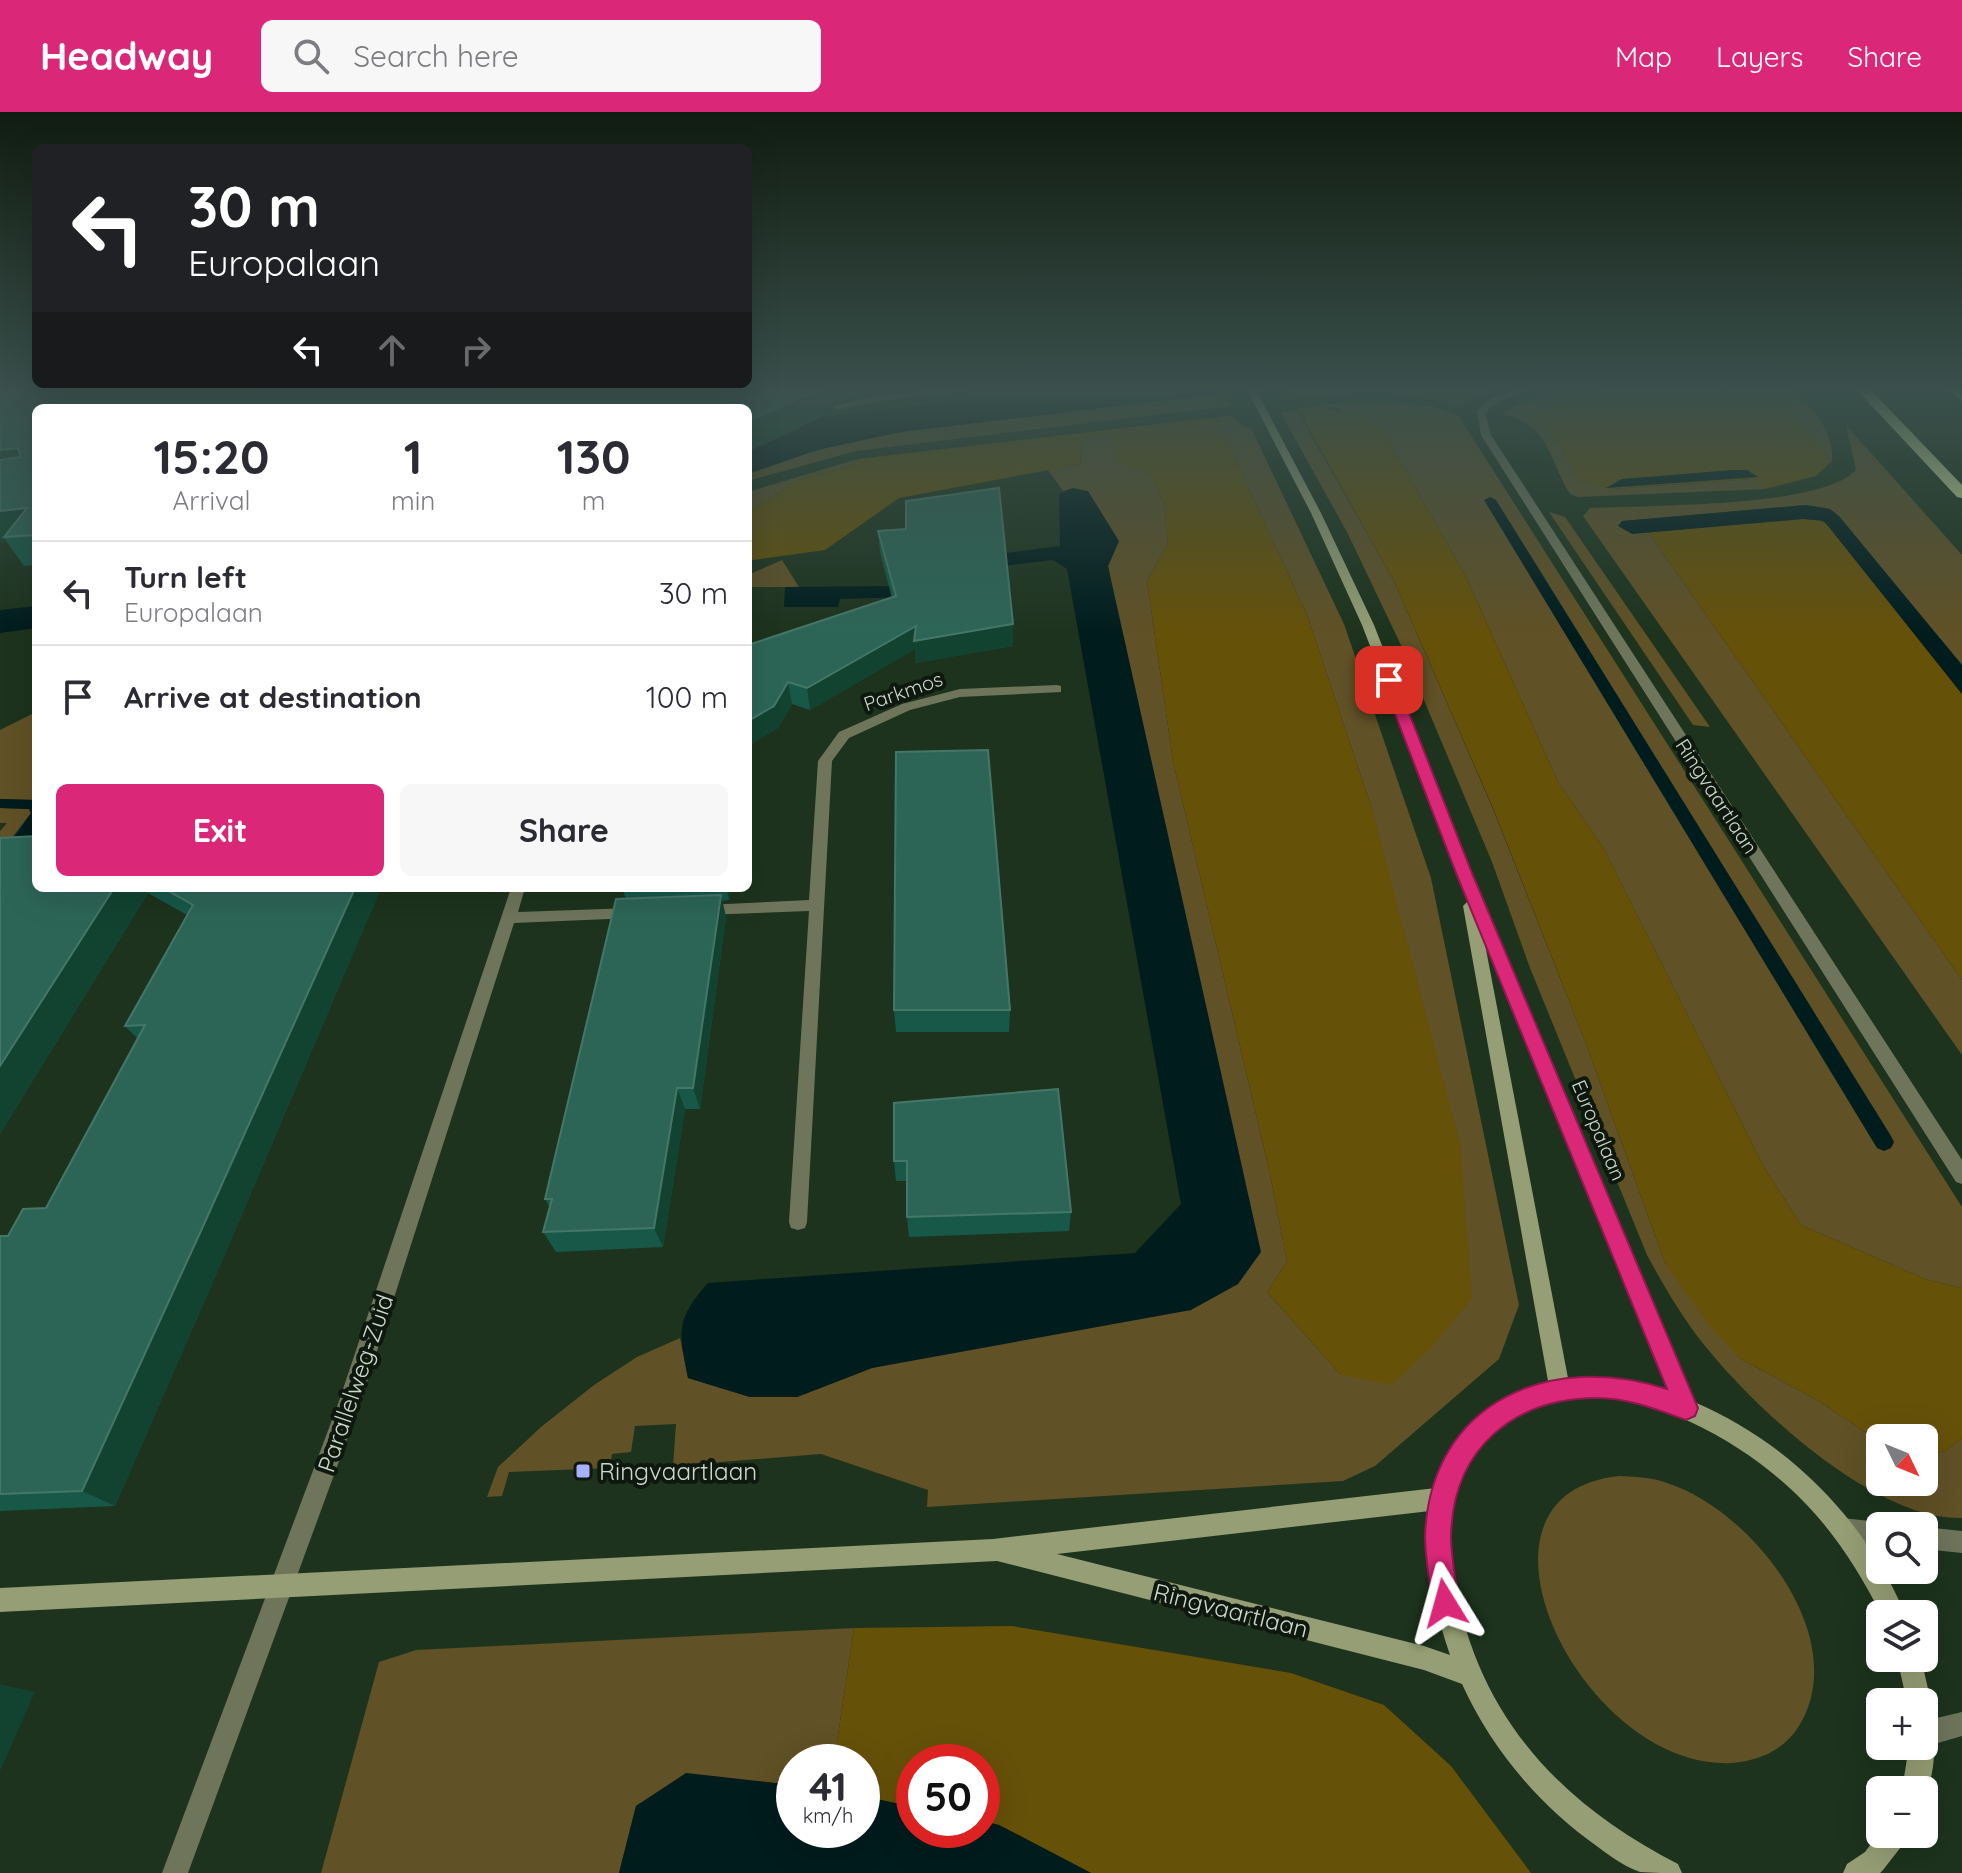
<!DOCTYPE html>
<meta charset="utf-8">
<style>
body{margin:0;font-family:Quicksand,sans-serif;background:#f7f7f7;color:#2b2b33;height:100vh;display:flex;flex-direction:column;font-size:30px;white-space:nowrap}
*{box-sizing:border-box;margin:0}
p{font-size:26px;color:#7c7c81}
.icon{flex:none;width:44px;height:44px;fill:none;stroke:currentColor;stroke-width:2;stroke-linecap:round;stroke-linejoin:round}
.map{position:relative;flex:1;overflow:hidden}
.panel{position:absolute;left:32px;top:292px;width:720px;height:488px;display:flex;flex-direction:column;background:#fff;border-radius:12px;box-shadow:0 8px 32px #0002}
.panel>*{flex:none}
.banner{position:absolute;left:32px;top:32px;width:720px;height:244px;border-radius:12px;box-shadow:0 8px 32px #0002;background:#202124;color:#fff;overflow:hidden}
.needle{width:52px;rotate:133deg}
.fabs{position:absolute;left:1866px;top:1312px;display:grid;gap:16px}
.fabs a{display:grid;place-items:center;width:72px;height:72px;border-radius:12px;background:#fff;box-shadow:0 8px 32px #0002;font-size:40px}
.speed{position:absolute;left:776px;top:1632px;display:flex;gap:16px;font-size:40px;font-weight:700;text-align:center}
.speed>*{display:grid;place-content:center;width:104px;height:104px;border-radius:50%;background:#fff;box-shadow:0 8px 32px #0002;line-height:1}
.speed small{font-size:20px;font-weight:400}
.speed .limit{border:12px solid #d22;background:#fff;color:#111}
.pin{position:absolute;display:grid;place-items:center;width:68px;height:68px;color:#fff;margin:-34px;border-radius:16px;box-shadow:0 4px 12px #0006}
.me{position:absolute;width:88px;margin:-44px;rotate:352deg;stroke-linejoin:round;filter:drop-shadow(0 0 6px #0008)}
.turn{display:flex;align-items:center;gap:28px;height:168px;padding:0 24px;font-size:36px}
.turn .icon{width:104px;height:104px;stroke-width:2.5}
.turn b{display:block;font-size:56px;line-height:68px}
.lanes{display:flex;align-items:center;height:76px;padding:0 24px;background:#0003;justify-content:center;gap:40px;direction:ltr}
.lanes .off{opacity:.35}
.eta{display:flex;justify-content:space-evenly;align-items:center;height:136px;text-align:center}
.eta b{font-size:48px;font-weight:700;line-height:56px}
.primary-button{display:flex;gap:16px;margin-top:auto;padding:16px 24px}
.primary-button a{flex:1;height:92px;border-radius:12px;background:#db2777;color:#fff;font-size:32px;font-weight:700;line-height:92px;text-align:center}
.primary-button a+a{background:#f7f7f7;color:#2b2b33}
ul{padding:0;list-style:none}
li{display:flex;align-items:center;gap:24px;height:104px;padding:0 24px;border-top:2px solid #e1e1e2}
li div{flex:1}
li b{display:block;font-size:30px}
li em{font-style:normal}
header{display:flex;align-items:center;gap:48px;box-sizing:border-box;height:112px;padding:0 40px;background:#db2777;color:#fff}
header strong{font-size:38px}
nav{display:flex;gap:44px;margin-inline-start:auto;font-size:28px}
.search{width:560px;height:72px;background:#f7f7f7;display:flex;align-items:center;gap:20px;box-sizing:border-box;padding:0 28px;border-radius:12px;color:#7c7c81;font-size:30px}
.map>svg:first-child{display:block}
.green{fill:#605126}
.forest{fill:#665109}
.water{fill:#001c1d}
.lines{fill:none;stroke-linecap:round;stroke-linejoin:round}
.stream{fill:#001c1d;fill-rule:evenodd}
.street{fill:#6f755b;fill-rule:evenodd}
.secondary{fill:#959e74;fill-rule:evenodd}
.highway{fill:#cdda99;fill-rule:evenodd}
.wall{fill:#185848}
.shaded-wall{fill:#124331}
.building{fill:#2c6556;stroke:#457768;stroke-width:2}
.route{fill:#db2777;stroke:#8e194d;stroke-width:2}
.poi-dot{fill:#a8b0fc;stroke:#0e180e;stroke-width:3}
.labels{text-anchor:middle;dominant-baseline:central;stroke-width:8;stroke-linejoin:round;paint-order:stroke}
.street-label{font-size:20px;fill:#cbd8ca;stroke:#0e180e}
.near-street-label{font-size:24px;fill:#cbd8ca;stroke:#0e180e}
.near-poi-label{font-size:24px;fill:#cbd8ca;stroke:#0e180e;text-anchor:start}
</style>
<header>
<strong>Headway</strong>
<div class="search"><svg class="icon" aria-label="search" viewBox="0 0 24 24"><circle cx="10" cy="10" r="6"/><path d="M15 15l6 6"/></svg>Search here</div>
<nav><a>Map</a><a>Layers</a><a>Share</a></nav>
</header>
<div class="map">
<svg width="1962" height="1761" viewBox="0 0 1962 1761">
<rect width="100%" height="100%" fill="#1d331d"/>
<path class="green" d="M1301,276H1495L1460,292L1377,279L1285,287L1281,279Z
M1676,276H1755L1565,289L1550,291L1532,306L1558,330L1580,369L1612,377L1754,367L1765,377L1578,385L1570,382C1548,346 1550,313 1503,302C1533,273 1633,279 1676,276Z
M1762,276H1792C1813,297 1834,318 1832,349L1778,286Z
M1226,281L1232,294L856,339L748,369V362C896,303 1069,300 1226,281Z
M1375,288L1434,295L1458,303L1962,1095V1176L1925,1167L1801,1113L1765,1057L1604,737L1558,670L1466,465L1387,325L1336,296L1317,294Z
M1297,298L1394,469L1493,697L1585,929L1665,1151L1741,1247L1817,1288L1880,1330V1370H1924V1344L1945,1339L1962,1326V1406C1872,1409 1742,1286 1692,1217C1675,1193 1661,1169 1647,1143L1530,856L1492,750L1400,531L1347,420L1280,300Z
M1232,303L1241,313L1251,316L1344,512L1431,766L1519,1193L1499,1247L1375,1354L1343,1369L927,1395L928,1378L821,1342L673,1354L676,1312L635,1314L631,1340L612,1342L610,1356L509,1360L502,1384L487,1385L498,1355L541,1315L594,1273L637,1245L680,1226L688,1266L750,1285H797L872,1256L1238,1172L1108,454L1119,429L1073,376L1063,379L1048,358L1080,352L1082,327L1113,325L1150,361L1164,393L1168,432L1147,469L1173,649L1270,1062L1287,1150L1267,1180L1341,1263L1373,700L1307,503L1216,305Z
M1846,313L1962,443V553L1830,397L1806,393L1622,409L1632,421L1648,420L1962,868V943L1583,404L1590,396C1645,393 1822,396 1856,358Z
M858,347L848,355L798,368L748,401V380Z
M1549,400L1565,405L1710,615L1693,613Z
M782,448L799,475H748V463Z
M36,600V688L0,687V618Z
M0,696L29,697L31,701L0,741V719L7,711H0Z
M1619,1364C1636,1365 1652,1365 1667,1371C1752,1398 1853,1526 1799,1614C1784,1638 1759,1649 1732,1651C1582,1659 1446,1382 1619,1364Z
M854,1516L834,1650H794V1673L686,1662L636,1694L619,1761H321L379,1550L416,1538Z"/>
<path class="forest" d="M1762,276L1778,286L1832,349L1816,364L1765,377L1753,367L1611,377L1580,369L1558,330L1532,306C1537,293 1552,291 1565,289Z
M1317,294L1369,307L1387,325L1466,465L1558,670L1604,737L1765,1057L1801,1113L1925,1167L1962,1176V1326L1945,1339L1924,1344V1326H1880V1330L1817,1288L1741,1247L1708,1212L1665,1151L1585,929L1493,696L1394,469L1297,296Z
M1216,305L1307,503L1373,700L1460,1032L1472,1186L1435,1232L1392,1273L1341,1263L1267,1180L1287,1150L1270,1062L1173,649L1147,469L1168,432L1164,393L1150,361L1118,350L1112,325L1082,327L1080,352L899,386L825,438L753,448L748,444V401L798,368L848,355L858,347Z
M1803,407L1820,408L1829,414L1962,582V868L1648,420Z
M1012,1514L1291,1561L1384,1593L1451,1654L1531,1761H1091L999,1713L982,1709V1650H914V1695L862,1684V1650H834L854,1516Z"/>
<path class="water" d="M1072,276H1267L901,320L817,338L748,362V340L799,317L806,307Z
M1732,358H1747L1758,365L1606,376L1622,367Z
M1073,376L1088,379L1119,429L1108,454L1261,1140L1238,1172L1191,1198L872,1256L797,1285H750L688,1266C679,1220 675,1208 708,1171L1135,1141L1181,1092L1067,457L1053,448L964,459L908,485L840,487L838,495H784L785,475L894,474L952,448L1060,434L1059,382Z
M1806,393L1830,397L1839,404L1962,553V582L1824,409L1803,407L1632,422L1618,414L1622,409Z
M36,494V516L0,521V498Z
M0,687L36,688V719L23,738L7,736L31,701L29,697L0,696Z
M686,1661L794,1673V1718H862V1684L914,1695V1718H982V1709L999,1713L1091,1761H619L636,1694Z"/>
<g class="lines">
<path class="stream" d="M1490,385L1496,388L1891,1024L1894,1030L1891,1036L1884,1039L1877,1036L1484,388Z"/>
<path class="street" d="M950,276H985L881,289L813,302L809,299L881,283Z
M1519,276H1535C1517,284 1498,286 1485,301L1491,323L1962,1048V1072L1956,1070L1481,323L1477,299C1488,286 1502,281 1519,276Z
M1057,573L1061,574V580L960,585L910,598L849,626L832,649L807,1110L805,1116L798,1118L791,1116L789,1110L809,799L704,803L697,798L704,793L809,788L818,649L839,620L902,592L960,577Z
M511,776H525L518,800L633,796L641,801L633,806L514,811L360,1292L188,1761H162L338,1292Z
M1842,1406L1880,1410L1888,1414H1880V1432L1842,1428L1834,1425L1831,1417L1834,1409Z
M1924,1415L1962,1419V1441L1924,1437Z
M1962,1600V1624L1924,1635L1923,1634L1924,1609Z"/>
<path class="secondary" d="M1246,276H1255L1321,401L1374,513L1471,761L1694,1290C1789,1330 1866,1409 1905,1502H1881C1860,1461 1835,1421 1802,1388C1725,1310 1572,1234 1482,1332C1452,1365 1447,1416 1453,1458C1473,1598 1555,1689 1678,1752L1682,1761C1670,1761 1652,1761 1640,1760C1625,1755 1610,1744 1598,1735C1539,1693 1492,1638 1462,1572L1424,1558L997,1449L0,1500V1476L993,1427L1436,1376C1449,1339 1471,1303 1507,1285C1520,1278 1535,1274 1548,1269L1463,794L1468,789L1362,513L1311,401ZM1484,827L1669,1281C1636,1269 1604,1264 1568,1266ZM1430,1399C1423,1448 1434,1496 1450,1543L1424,1534L1057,1442Z
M1897,1546H1921L1931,1590L1928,1599L1924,1600V1590H1907Z
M1924,1622L1931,1625C1938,1642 1931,1671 1924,1687V1678H1902L1909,1634H1924Z
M1880,1720V1722H1908L1904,1731L1883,1758L1880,1761H1843L1847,1752L1865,1740Z"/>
<path class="highway" d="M1855,276H1869L1962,373V386L1957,385Z
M1947,276H1961L1962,289Z"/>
</g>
<path class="wall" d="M0,276L869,283L834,288L835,299L748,338V296H36V453L24,454L6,429L0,430Z
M878,419L1013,534L915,551V537L810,598L792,592L778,616L748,634V533L892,486L880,440Z
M0,726L36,776H381L225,1142L115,1394L0,1399V1124H8L46,1096L138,927L125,914L187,803L148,781L0,1022Z
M622,776H731L729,788L722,789L726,805L700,997H685L663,1135L556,1140L543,1120L550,1096L545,1087L626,787Z
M894,898H1010L1009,920H896Z
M894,991L1071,1100L1069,1119L909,1125L907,1105V1069H896L894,1049Z"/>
<path class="shaded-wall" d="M742,276H884L869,283L834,288L835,299L748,338V298L741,281Z
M18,336L36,363L0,368V338Z
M27,396L4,425L6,429L0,430V399Z
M1013,512V534L915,551V537L810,598L807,576L916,514Z
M788,570L792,592L778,616L748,634V609Z
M114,776H144L148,781L0,1022V954Z
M355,776H381L225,1142L115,1394L82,1379Z
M726,776H731L729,788Z
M721,783L726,805L700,997L693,976Z
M677,976L685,997L663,1135L654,1116Z
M0,1572L35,1580L0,1659Z"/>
<path class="building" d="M0,276H742L741,281L744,284L801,276H823L748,309V296H36V423L4,425L27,396L0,399V348L21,345L18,336L0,338Z
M999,376L1013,512L914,529L916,514L807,576L788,570L774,594L748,609V533L896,484L878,419L906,417V389Z
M988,638L1010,898H894L896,640Z
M36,724V776H114L0,954V726Z
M163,776H355L200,1121L82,1379L0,1382V1124H8L23,1097L46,1096L145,913L125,914L193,793Z
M721,783L693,976H677L654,1116L543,1120L552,1087H545L616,787Z
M1058,977L1071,1100L907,1105V1049H894V991Z"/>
<linearGradient id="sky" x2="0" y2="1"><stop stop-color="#101c10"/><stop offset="0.53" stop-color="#3a504c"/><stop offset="1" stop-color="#3a504c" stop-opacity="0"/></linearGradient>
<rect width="1962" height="523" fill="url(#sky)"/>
<path class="route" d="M1389,564L1396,568L1472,761L1698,1296L1695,1304L1686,1308C1658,1298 1628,1286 1598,1286C1513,1286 1453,1337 1451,1424C1451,1445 1456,1469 1459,1491L1455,1500L1445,1504L1436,1500L1432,1491C1430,1469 1425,1446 1425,1424C1430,1289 1551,1239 1667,1277L1456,761L1382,568Z"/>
<rect class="poi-dot" x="575" y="1351" width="16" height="16" rx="4"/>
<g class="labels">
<g class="street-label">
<text transform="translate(903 579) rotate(-19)">Parkmos</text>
<text transform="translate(1717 684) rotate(57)">Ringvaartlaan</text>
<text transform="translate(1599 1018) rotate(67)">Europalaan</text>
</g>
<g class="near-street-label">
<text transform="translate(355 1271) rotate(-71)">Parallelweg-Zuid</text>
<text transform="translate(1231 1498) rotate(14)">Ringvaartlaan</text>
</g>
<g class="near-poi-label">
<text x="599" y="1359">Ringvaartlaan</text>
</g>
</g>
</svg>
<div class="fabs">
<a><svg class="needle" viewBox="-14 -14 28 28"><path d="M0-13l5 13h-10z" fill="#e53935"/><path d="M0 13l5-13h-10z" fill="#7c7c81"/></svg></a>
<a><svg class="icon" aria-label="search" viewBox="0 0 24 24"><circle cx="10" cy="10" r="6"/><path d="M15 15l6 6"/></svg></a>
<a><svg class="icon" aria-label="layers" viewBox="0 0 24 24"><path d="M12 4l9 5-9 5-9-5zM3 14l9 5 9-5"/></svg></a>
<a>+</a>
<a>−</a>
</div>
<div class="speed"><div>41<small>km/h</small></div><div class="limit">50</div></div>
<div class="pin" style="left:1389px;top:568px;background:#d93025"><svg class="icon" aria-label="arrive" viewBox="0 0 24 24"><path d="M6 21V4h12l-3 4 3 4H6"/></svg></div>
<svg class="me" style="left:1445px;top:1491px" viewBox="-20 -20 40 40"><path d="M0-17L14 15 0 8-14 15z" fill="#db2777" stroke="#fff" stroke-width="4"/></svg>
<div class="banner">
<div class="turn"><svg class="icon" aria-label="left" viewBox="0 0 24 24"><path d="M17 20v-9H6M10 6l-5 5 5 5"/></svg><div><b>30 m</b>Europalaan</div></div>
<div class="lanes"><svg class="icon" aria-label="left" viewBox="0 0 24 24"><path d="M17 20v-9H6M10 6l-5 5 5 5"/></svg><svg class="icon off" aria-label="ahead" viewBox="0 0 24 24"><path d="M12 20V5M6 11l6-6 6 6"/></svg><svg class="icon off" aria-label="right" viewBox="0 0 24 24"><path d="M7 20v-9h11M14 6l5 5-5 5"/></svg></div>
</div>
<section class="panel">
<div class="eta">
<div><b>15:20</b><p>Arrival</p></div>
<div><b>1</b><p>min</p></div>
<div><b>130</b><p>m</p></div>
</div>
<ul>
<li><svg class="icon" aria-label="left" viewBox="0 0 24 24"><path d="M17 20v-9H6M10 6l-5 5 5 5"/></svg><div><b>Turn left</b><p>Europalaan</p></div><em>30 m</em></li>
<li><svg class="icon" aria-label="arrive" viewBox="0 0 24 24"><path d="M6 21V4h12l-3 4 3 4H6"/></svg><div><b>Arrive at destination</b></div><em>100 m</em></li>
</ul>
<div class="primary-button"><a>Exit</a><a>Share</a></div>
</section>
</div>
